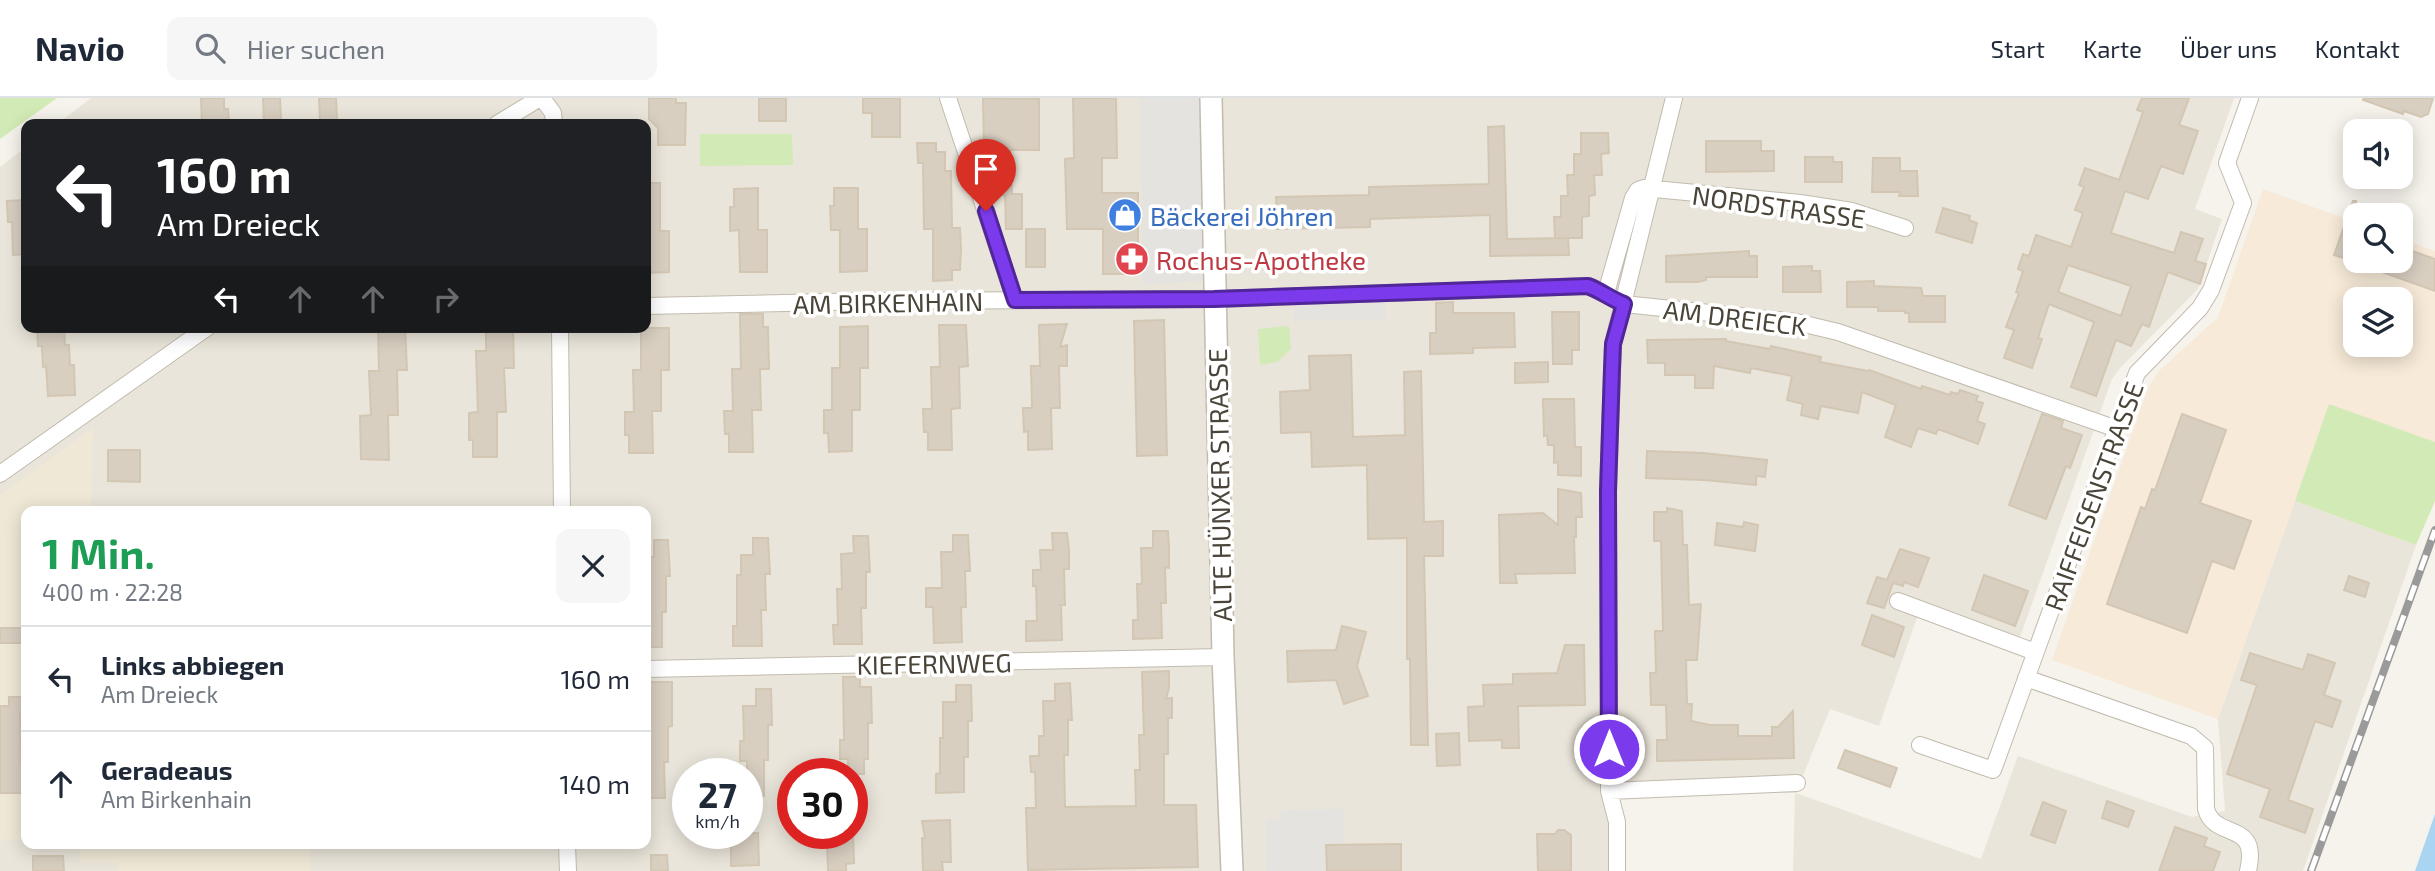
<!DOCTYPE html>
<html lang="de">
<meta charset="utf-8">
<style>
body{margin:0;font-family:"Exo 2",sans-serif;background:#f6f6f7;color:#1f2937;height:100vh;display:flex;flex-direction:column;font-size:26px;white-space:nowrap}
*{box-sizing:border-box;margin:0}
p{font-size:23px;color:#747a83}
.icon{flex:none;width:38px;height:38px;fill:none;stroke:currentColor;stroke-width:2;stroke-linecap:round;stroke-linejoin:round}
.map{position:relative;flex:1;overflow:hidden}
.side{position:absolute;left:21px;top:408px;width:630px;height:343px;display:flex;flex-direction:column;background:#fff;border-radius:14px;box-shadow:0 4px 18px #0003}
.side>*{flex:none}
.banner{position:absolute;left:21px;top:21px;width:630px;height:214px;border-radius:14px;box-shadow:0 4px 18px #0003;background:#202124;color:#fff;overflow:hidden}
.controls{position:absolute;left:2343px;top:21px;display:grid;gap:14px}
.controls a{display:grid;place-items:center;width:70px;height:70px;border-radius:14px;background:#fff;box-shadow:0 4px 18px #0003;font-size:35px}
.speed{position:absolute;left:672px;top:660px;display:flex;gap:14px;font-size:35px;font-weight:700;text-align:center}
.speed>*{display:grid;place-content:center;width:91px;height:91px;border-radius:50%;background:#fff;box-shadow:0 4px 18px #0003;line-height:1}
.speed small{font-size:18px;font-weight:400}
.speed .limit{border:10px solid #d22;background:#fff;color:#111}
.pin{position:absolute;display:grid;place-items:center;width:60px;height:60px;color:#fff;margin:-72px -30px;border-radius:50% 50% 50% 0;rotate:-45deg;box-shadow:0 0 7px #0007}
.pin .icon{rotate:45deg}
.me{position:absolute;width:77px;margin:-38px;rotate:0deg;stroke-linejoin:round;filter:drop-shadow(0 0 5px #0008)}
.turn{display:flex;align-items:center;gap:24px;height:147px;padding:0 21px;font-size:32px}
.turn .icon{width:91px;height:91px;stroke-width:2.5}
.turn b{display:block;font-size:49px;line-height:60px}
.lanes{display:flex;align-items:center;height:66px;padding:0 21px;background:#0003;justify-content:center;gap:35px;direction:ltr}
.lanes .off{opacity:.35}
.round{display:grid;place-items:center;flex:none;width:74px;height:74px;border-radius:14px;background:#f6f6f7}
.head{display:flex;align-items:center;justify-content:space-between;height:119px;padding:0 21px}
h1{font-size:42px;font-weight:700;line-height:52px;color:#1e9e55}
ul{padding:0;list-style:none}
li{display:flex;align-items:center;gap:21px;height:105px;padding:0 21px;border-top:2px solid #e0e1e3}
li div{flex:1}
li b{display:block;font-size:26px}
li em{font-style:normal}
header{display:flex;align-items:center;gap:42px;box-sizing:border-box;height:98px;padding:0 35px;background:#fff;border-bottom:2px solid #e0e1e3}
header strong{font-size:33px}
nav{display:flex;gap:38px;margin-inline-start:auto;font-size:24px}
.search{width:490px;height:63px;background:#f6f6f7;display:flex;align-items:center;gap:18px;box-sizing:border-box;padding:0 24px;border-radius:14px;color:#747a83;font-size:26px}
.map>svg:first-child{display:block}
.residential{fill:#eae5da;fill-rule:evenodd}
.commercial{fill:#f7ead8;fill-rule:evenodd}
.education{fill:#efe8d6}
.green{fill:#d2eab5}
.parking{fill:#e5e3e0}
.water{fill:#a9d4f2}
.building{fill:#d8cfc1;stroke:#d3c7b4;stroke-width:2;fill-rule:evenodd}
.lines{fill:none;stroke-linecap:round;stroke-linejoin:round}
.minor-casing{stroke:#c2bbae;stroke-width:18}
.tertiary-casing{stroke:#c2bbae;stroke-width:24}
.minor{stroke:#fff;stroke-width:16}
.tertiary{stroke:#fff;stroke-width:21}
.rail-casing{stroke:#9a9a9a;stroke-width:8}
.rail{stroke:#fff;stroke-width:5;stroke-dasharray:16;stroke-linecap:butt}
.route-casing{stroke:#51269a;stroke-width:18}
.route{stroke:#7c3aed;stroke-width:12}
.labels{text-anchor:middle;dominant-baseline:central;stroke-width:7;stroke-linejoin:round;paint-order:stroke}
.street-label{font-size:26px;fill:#4b4439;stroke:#fff}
.shop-label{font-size:26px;fill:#366cbe;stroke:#fff;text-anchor:start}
.health-label{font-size:26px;fill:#be3a42;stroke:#fff;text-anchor:start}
</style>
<header>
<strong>Navio</strong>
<div class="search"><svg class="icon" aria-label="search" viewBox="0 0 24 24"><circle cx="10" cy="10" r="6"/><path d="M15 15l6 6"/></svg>Hier suchen</div>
<nav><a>Start</a><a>Karte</a><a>Über uns</a><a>Kontakt</a></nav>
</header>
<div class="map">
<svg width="2435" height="773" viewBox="0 0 2435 773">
<rect width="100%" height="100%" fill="#f6f3ec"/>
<path class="residential" d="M91,0H2234L2195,111L2222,121L2198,191L2121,269L2112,281L2020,539L1922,505L1879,628L1830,611L1796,695L1981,761L2018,658L2192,719L2225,713L2218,621L2295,403L2416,447L2303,773H1793L1795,695L1610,693L1613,773H0V69L26,49V229H646V26H57ZM26,413H646V746H26ZM688,676H747V735H688ZM793,676H852V735H793Z"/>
<path class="commercial" d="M2263,91L2355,124L2356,163H2401V141L2435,153V344L2329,307L2218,621L2052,562L2148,290L2158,274L2218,219ZM2356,201H2401V247H2356Z"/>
<path class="education" d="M93,330L91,413H26V741L0,742V397Z
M80,746H309L310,773H118L117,765H80Z"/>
<path class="green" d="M0,0H57L0,41Z
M700,36H792L793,67L700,68Z
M1289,228L1291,251L1277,264L1260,267L1258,231Z
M2329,306L2435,344V403L2416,447L2295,403Z"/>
<path class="parking" d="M1140,0H1204L1206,183L1142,186Z
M1385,196L1386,221L1293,223L1294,199Z
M1343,711L1344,747L1326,748L1327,773H1267L1266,721H1282L1281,712Z"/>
<path class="water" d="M2435,716V773H2415Z"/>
<path class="building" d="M201,0H224V11H228L229,26H202Z
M263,0H280L281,23L264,24Z
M319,0H336L337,22L320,23Z
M649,0H676V5H686L685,47H658V30L649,21Z
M759,0H786V23H759Z
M863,0H900V39H872V15H863Z
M983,0L1039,1V52H1010L1012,96H1022V131H1006L1005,97H995L994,53H984Z
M1073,0H1116L1117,60H1102V95H1138V176H1103V131H1067L1065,61L1074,60Z
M2142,0H2189L2179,27L2198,33L2183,76L2161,68L2148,101L2125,93L2111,135L2174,155L2181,134L2203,141L2195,163L2206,166L2200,186L2168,174L2149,229L2142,226L2131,248L2116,242L2096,298L2071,289L2094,224L2049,206L2038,240L2042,241L2032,270L2004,260L2014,232L2006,229L2019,195L2016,194L2023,173L2018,171L2023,156L2029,158L2036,137L2071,149L2083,115L2075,112L2084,89L2079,87L2085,70L2119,82L2143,14L2137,12ZM2068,167L2131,188L2121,218L2058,194Z
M2364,0H2433L2428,16L2421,19L2404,13L2403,16L2363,2Z
M1504,28L1507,141L1568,140L1569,157L1490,158V117L1370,121V129L1277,131L1276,99L1369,97V89L1489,86L1488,29Z
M1581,35H1608L1609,55L1601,56L1602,77H1594L1595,97L1589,98V118L1582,119V140H1555L1554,119H1561V98H1568L1567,77H1574V56H1581Z
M1706,43H1761V53H1774V73L1706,74Z
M917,45H936V54H945V73H951L952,130H960L961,151L960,172H952V182L933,183V131H924L923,65H918Z
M1805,59H1833V64H1842V84H1805Z
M1873,60H1900V73H1917L1918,98H1899L1900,94H1872Z
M646,85H660V133H669V174L646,175Z
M758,90V132H767V174H740L739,132L730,133V109H734V91Z
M834,90H858V131H867V173L840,174V132H831L830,108H834Z
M26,102V156L13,157L12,124H8L7,103Z
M2353,103H2356V164L2334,157Z
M1943,110L1970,118L1969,122L1977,125L1972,145L1936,134Z
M1026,131H1045V169H1026Z
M2401,149L2435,161V193L2357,165L2358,163H2401Z
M1749,153V158H1757V179H1706V182L1698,184H1666V158Z
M1812,168V173H1820L1821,194H1783V169Z
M1874,183V188L1921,190L1923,198H1945V224H1909V215H1905V213H1878V209H1847V184Z
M1453,204V215H1514L1515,249L1473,250V255L1430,256V235H1436V205Z
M1552,214H1579V252H1572V266H1553Z
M740,216H763V229H768L769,271H760L761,312H752L753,354H729V336H725L724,313H733L732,271H741Z
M1164,222L1167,357L1137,358L1134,223Z
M1067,226L1060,249L1067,247V268H1059L1060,310H1051L1052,351L1028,352V333L1024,334L1023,310H1032L1031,268H1040L1039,227Z
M939,227H966L968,268L959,269L960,310L951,311L952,352H928V334H924L923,311H932L931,269H940Z
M868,228V270H860V312H852V353L829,354L828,335H824V312H832V270H840V229Z
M37,229H64L65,247H69L70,267H74L75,297L48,298L46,268L43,269L42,248H38Z
M378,229H405L407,272H397L398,317H388L389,362L361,361L360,318L371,317L369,273H379Z
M486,229H513L514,270H504L506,314H497V359H473V342H469V315L478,314L476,253H486Z
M641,230H669V272H661V313H652L653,355H629V337H625V314H634L633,272H641Z
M1726,241V243L1770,251L1771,248L1821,259L1820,264L1868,273L1869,272L1921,291L1922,288L1950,297L1951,294L1958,296L1960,292L1978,298L1976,303L1983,305L1977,323L1985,326L1978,346L1938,331L1936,336L1918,330L1911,349L1885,339L1896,307L1862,294L1858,315L1821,308L1818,321L1801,317L1803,306L1787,302L1792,278L1751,270L1750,275L1714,268L1713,290H1695V277H1665V265H1648L1647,242Z
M1351,257L1353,339L1405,337L1404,274L1421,273L1424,424L1443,423V458H1424L1428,647H1411L1410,561H1407V440L1368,441L1367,367L1312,369L1311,334L1281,335L1280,294L1310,292L1309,258Z
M1548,264V284L1515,285V265Z
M1543,301H1574L1575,349H1581V378L1558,377V364L1554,365V347H1548L1547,337L1544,338Z
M2042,316L2063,323L2061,330L2082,337L2070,370L2066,368L2046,421L2009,407Z
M2182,316L2226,332L2200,405L2251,423L2234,471L2212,463L2187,535L2107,506L2141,409L2145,411L2152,391L2155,392Z
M108,352H140V384L108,383Z
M1647,353L1703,355L1767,362L1765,379L1756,378V387L1704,382L1646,380Z
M1558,391L1581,395L1582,419H1576V439H1574L1575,475L1515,476L1517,485H1500L1499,417L1543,415L1558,427Z
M1667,410L1682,413L1683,447H1687L1689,507L1701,506L1697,562H1686L1687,606H1692L1691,623L1710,627H1738V638H1772V629H1778L1793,613L1794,660L1657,663V642H1667L1666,607H1651L1650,575H1656L1655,533H1663L1661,443H1654V414H1667Z
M1744,424L1758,427L1755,453L1715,447L1717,425L1743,429Z
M1153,433H1168L1169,450V470L1165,469L1166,505H1161L1162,540L1133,541V522H1138L1137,486H1142L1141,450H1153Z
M1052,435H1067L1069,452V471H1064L1065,507H1061L1062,542L1026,543V523H1037L1036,488H1033V472H1041L1040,452H1053Z
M953,437H968L969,454L970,473H965L966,509H961L962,544L934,545L933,509H926V490H942L941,454H953Z
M853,438H868L869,455L870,474H866V510H861L862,546H834L833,527H838L837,491H842L841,456L854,455Z
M753,440H768L769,457L770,476H765L766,512H761L762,548H733V528H737V477H741V457H753Z
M654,442H668L670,478H666V514H662V549H646V459H654Z
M1900,451L1929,460L1918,489L1904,484L1903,488L1893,485L1884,510L1867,505L1877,479L1887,482Z
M1984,477L2028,493L2015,528L1972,512Z
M2349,478L2369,485L2365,499L2344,492Z
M1872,517L1904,529L1894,559L1862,547Z
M1342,528L1366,534L1357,568L1368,598L1344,606L1336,582L1288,584L1287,553L1336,552Z
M0,530H22V545H0Z
M1565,547H1584L1585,607L1518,608L1519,650H1502V642L1469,643L1468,609L1484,608L1483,587L1513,586V576L1557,575Z
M2250,555L2303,572L2308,556L2335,565L2324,597L2341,603L2332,629L2315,623L2288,702L2313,711L2305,735L2260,719L2270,691L2227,676L2257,587L2241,582Z
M1169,573V590L1166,601L1172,600V620H1168V656H1164V707H1196L1198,769L1028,772L1026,710H1036L1035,674H1031L1030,658H1039V638H1044L1043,603H1055V586L1070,585L1071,602L1072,622H1068V657H1064L1065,709L1136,708L1135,672H1140L1139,637H1144L1142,574Z
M843,579H860V589H871L872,625H868V661H864V676H848V661H840V642H844Z
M649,584H672V628L668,629V664H664L665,700H646V609H650Z
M956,587H971L972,623H968V659H964V694L936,695V676L940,675V640H943V604H956Z
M756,591H771L772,627H768V662H764V698H747V663H740V643H744L743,608H756Z
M9,599H26V614H20L21,667H26V695H0V608H9Z
M1459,635L1460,667L1437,668L1436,636Z
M1845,652L1897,670L1890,689L1838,670Z
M2107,703L2134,713L2128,729L2102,720Z
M2043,704L2066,713L2055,745L2031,737Z
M950,722L951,764H942L943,773H923L922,740H925L922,723Z
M2175,729L2207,740L2204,748L2220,754L2213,773H2159Z
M1558,732H1564L1571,737V773H1538L1537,736H1555Z
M734,735H758L759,767L731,768V744H734Z
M831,735H853L854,765L846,766V773H828L827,742H831Z
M1401,746V773H1327L1326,747Z
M651,757H667L668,773H651Z
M33,758H63L64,773H33Z"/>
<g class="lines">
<g class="minor-casing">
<path id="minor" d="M542,0L553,15L554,26
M948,0L1015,202
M497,26L540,0
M1606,195L1633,100L1638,92L1644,90L1800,105L1852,113L1905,130
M646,208L876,203L1215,201L1588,188L1606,195L1624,206L1796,224L1838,234L2117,331
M560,229L562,413
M0,376L208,229
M1898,503L2035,554
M646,571L1223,559
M2026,580L2191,638L2205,650L2206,711C2215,743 2260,721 2248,773
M1920,647L1993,672L2137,275L2200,210L2211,192L2243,105L2227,65L2250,0
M1609,693L1797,685
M567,746L568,773
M1617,773V724L1609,693L1608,393L1613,246L1674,0"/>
</g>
<g class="tertiary-casing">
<path id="tertiary" d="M1211,0L1223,559L1232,773"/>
</g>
<use href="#minor" class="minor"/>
<use href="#tertiary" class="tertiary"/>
<g class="rail-casing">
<path id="rail" d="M2311,773L2435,432"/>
</g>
<use href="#rail" class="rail"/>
</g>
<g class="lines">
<g class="route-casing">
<path id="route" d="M986,113L1015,202L1214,201L1588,188C1601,193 1611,201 1624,206L1613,246L1612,271L1608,393L1609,651"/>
</g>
<use href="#route" class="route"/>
</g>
<defs>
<g id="shop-disc" transform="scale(1.75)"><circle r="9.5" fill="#3f7fe0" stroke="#fff"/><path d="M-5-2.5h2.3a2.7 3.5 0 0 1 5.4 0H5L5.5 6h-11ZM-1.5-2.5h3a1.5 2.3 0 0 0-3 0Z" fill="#fff"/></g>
<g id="pharmacy-disc" transform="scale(1.75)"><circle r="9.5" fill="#e0444e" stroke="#fff"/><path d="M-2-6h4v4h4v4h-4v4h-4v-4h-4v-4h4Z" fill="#fff"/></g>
</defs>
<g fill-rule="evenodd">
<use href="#shop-disc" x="1125" y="117"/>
<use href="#pharmacy-disc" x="1132" y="161"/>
</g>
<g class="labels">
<g class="street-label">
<text transform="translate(1779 108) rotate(8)">NORDSTRASSE</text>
<text transform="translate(888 204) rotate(-1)">AM BIRKENHAIN</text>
<text transform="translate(1735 219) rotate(7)">AM DREIECK</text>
<text transform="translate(1219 387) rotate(-91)">ALTE HÜNXER STRASSE</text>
<text transform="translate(2093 398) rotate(-70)">RAIFFEISENSTRASSE</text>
<text transform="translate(934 565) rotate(-1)">KIEFERNWEG</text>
</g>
<g class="shop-label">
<text x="1150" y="117">Bäckerei Jöhren</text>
</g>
<g class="health-label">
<text x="1156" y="161">Rochus-Apotheke</text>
</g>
</g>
</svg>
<div class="controls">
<a><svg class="icon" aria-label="sound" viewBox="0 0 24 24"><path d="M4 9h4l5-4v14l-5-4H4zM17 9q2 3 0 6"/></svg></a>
<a><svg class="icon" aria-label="search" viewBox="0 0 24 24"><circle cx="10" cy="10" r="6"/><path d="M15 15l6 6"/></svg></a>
<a><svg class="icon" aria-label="layers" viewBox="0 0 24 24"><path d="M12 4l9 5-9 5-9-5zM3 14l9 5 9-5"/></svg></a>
</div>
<div class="speed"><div>27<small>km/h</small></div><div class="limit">30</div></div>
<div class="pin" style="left:986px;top:113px;background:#d93025"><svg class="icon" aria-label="arrive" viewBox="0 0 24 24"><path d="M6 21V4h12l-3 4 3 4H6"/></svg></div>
<svg class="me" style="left:1609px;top:651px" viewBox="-20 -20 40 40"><circle r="17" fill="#7c3aed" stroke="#fff" stroke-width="3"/><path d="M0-11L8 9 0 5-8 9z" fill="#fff"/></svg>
<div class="banner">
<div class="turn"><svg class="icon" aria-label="left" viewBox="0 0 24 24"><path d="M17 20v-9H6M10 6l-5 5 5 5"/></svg><div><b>160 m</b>Am Dreieck</div></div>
<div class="lanes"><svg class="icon" aria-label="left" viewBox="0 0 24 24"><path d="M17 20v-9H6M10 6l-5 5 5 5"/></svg><svg class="icon off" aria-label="ahead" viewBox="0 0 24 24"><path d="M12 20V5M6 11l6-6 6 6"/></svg><svg class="icon off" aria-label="ahead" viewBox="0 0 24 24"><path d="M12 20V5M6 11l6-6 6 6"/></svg><svg class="icon off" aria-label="right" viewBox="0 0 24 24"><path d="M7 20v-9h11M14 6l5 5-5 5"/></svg></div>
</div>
<section class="side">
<div class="head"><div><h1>1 Min.</h1><p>400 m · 22:28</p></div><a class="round"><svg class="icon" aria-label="close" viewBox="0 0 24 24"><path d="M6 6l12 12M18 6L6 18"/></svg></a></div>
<ul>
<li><svg class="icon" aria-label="left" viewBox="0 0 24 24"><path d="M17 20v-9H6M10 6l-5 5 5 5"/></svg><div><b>Links abbiegen</b><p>Am Dreieck</p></div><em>160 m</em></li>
<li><svg class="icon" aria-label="ahead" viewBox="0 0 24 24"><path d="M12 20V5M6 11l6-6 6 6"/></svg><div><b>Geradeaus</b><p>Am Birkenhain</p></div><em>140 m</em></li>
</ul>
</section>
</div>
